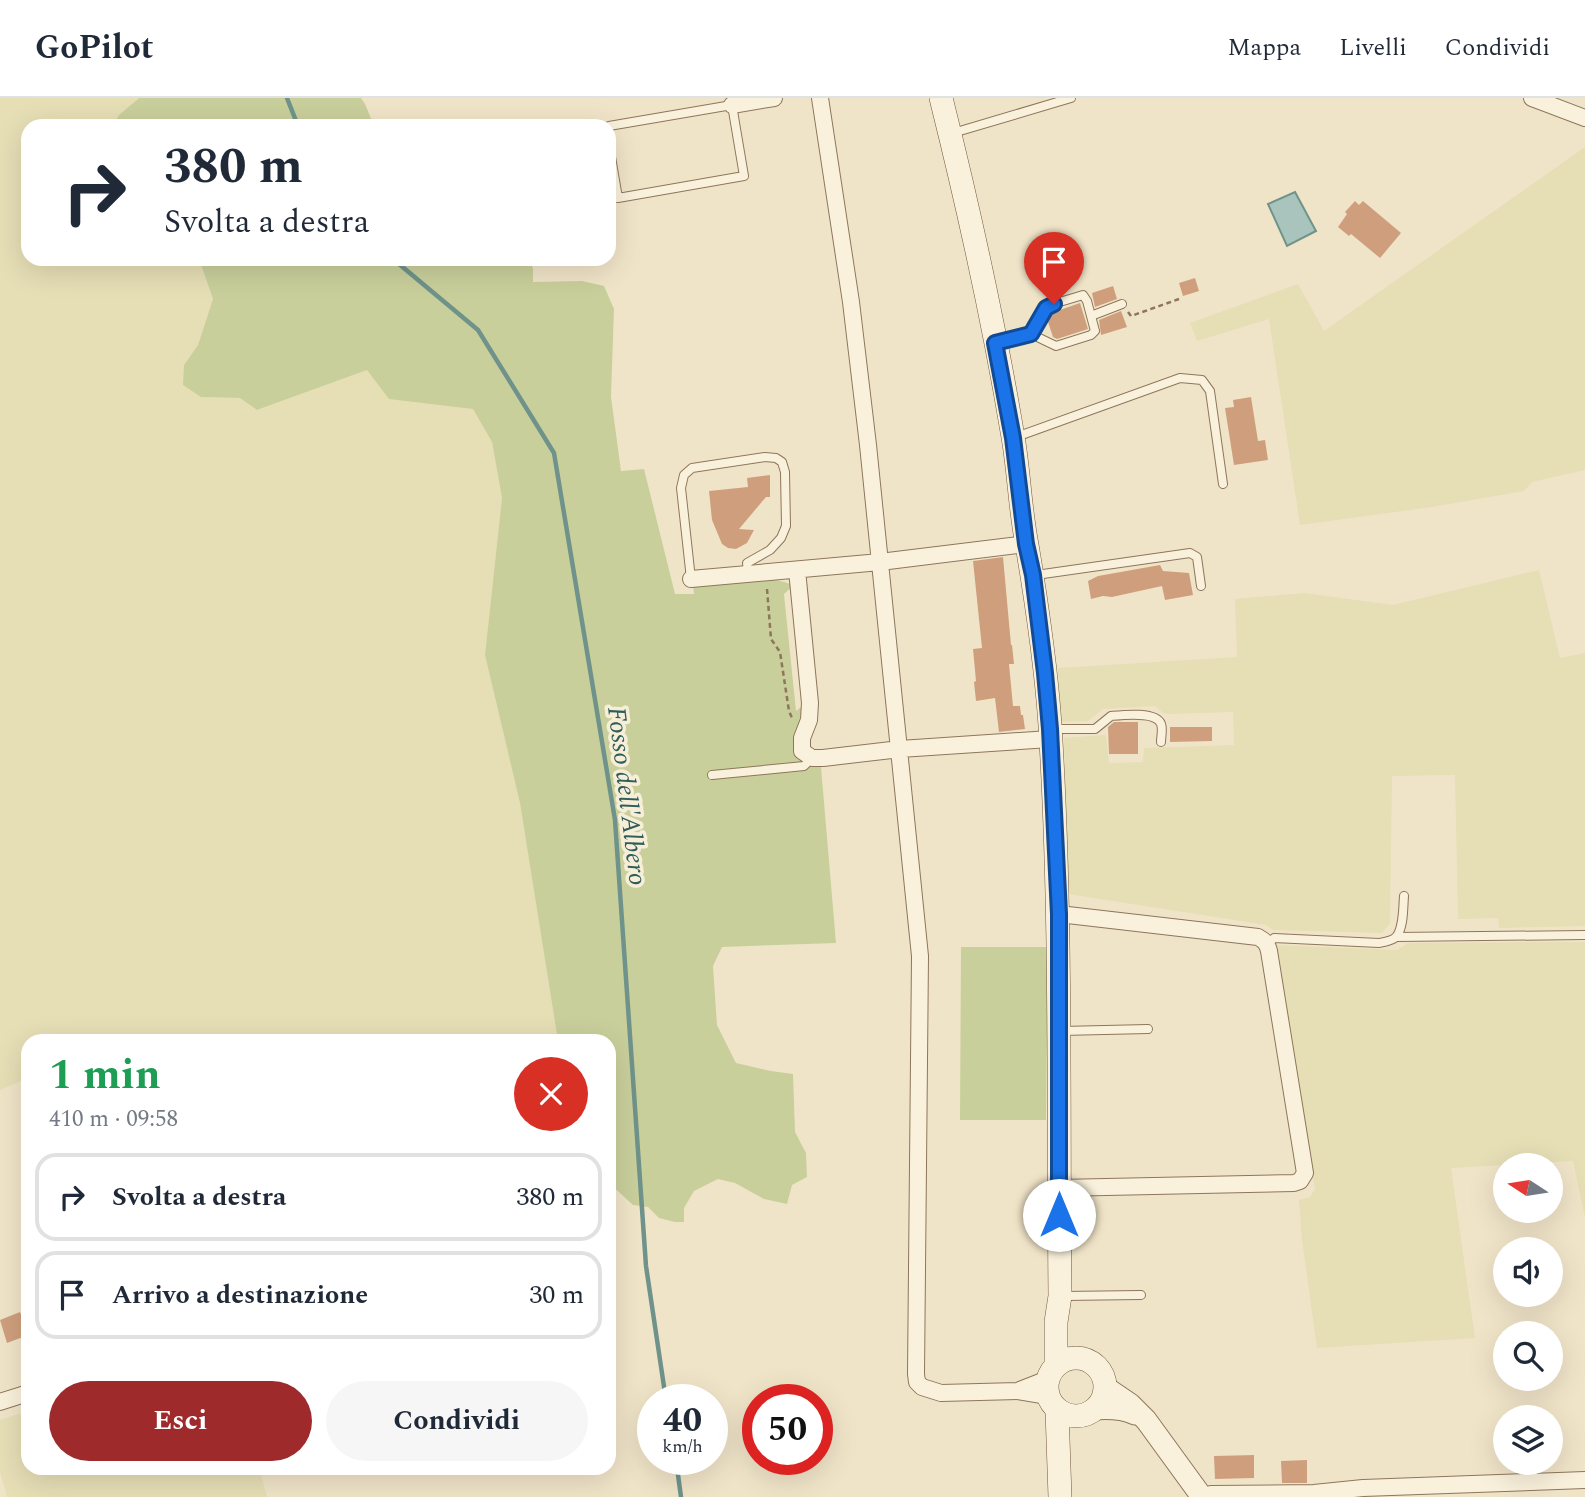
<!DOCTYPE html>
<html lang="it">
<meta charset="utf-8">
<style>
body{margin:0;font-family:Spectral,serif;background:#f6f6f7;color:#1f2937;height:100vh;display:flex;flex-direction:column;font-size:26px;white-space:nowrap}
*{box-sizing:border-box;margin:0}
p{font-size:23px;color:#747a83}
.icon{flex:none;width:38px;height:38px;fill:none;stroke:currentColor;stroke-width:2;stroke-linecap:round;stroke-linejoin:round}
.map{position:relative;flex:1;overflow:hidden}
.side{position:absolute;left:21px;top:936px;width:595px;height:441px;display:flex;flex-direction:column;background:#fff;border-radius:21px;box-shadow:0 7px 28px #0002}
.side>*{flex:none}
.hud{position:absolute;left:21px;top:21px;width:595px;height:147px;border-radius:21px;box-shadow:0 7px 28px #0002;background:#fff;color:#1f2937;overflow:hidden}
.needle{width:46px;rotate:282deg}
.controls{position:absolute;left:1493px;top:1055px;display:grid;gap:14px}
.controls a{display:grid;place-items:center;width:70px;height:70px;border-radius:50%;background:#fff;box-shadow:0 7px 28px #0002;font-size:35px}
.speed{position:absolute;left:637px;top:1286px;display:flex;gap:14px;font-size:35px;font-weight:700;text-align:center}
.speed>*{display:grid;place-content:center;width:91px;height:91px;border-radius:50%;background:#fff;box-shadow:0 7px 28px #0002;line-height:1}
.speed small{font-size:18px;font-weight:400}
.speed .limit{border:10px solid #d22;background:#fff;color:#111}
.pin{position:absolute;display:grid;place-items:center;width:60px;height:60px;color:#fff;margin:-72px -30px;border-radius:50% 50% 50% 0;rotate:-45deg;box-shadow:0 0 7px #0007}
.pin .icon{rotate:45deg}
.me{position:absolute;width:77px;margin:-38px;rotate:0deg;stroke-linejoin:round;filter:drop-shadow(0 0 5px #0008)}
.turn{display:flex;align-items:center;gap:24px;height:147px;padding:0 28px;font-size:32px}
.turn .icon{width:91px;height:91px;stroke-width:2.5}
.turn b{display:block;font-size:49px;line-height:60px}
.round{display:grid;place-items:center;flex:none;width:74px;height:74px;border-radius:37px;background:#f6f6f7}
.headline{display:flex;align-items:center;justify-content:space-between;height:119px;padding:0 28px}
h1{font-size:42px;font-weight:700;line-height:52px;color:#1e9e55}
.primary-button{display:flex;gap:14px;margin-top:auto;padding:14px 28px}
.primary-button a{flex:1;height:80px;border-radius:42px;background:#9e2a2b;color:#fff;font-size:28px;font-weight:700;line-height:80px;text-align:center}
.primary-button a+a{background:#f6f6f7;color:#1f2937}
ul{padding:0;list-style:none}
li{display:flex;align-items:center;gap:21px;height:88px;margin:0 14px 10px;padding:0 14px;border:4px solid #e0e1e3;border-radius:21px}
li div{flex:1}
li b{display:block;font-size:26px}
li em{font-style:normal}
header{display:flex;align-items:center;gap:42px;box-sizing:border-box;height:98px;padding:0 35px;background:#fff;border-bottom:2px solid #e0e1e3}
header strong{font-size:33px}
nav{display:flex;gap:38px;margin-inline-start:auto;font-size:24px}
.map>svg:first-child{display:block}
.farmland{fill:#e6deb5}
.green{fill:#c9cf9b}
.water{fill:#a9c4bc;stroke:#6f938a;stroke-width:2}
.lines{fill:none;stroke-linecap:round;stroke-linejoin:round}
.stream{stroke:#6f938a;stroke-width:4.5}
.building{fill:#cf9f7d}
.service-casing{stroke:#8d765c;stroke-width:10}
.minor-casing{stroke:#8d765c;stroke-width:18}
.tertiary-casing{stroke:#8d765c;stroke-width:23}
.secondary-casing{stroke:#6f573f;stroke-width:24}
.path{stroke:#8d765c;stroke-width:2.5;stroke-dasharray:5 3.5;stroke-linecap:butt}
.service{stroke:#faf1dc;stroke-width:8}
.minor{stroke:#faf1dc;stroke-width:16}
.tertiary{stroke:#faf1dc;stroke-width:21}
.secondary{stroke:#faf1dc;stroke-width:23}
.route-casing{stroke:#114b97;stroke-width:18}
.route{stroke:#1a73e8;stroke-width:12}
.labels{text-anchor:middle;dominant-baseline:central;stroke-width:7;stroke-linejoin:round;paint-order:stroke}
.water-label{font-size:26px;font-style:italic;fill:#2f5d5a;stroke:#f7eed8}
</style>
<header>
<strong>GoPilot</strong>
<nav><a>Mappa</a><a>Livelli</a><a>Condividi</a></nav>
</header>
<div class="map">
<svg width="1585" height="1399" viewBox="0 0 1585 1399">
<rect width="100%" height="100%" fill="#f0e4c8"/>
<path class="farmland" d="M0,0H139L119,17L113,28H28V161H199L213,201L198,247L184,267L201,299L240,300L258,312L367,272L441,306L473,311L492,344L502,400L485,557L520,705L558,943H28V980L0,992Z
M1585,49V372L1532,384L1524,393L1432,409L1300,427L1269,221L1197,243L1190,225L1298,186L1324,233Z
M1539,472L1560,560L1585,555V828L1499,830L1498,820L1458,821L1455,677L1392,678L1390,825L1382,835L1273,832L1266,827L1068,796L1064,640L1106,637L1109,665L1143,664L1144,650L1234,647L1233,614L1168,616L1163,615L1155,608L1103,611L1088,623L1061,624L1058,570L1237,559L1235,501L1304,495L1393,507Z
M1585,844V1119L1573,1063L1451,1070L1475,1240L1317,1250L1302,1142L1299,1102L1310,1099L1315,1091L1276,847L1397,852L1408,845Z
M28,1313V1370H259L267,1399H7L0,1374V1322Z"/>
<path class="green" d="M139,0H361L365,6L374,28H113L119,17Z
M199,161H530L533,171V184L582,183L604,188L614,211L611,299L621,373L644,371L675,496H694L693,486C719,484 772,474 793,488L784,496L796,613L805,606L797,659L821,669L836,845L722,849L713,868L717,927L736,965L771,973L793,976L795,1034L806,1055L807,1079L792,1087L787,1106L764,1101L735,1085L718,1081L694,1093L684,1110V1124H675L659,1120L648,1109L633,1107L609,1085V943H558L520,705L485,557L502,400L492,344L473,311L389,301L367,272L257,312L240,300L201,299L183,287L184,267L198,247L213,201Z
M961,849H1048L1046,1022H960Z"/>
<path class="water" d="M1295,94L1316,133L1287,148L1268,106Z"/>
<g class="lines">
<path class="stream" d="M287,0L298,28
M393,161L478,232L554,355L615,722L646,1168L666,1302
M676,1362L681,1399"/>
</g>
<path class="building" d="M1355,103L1359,107L1363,103L1401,135L1380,160L1351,136L1349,138L1338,129L1347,116L1345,114Z
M1195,180L1199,193L1183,198L1179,185Z
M1113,188L1117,201L1095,209L1092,195Z
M1080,205L1088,231L1057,241L1053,239L1047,221L1051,215Z
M1121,213L1127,229L1101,237L1099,222Z
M1251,299L1258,343L1265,342L1268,362L1234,367L1225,310L1234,309L1233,302Z
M770,377V399H766L739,431L754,432L747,445L736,451L728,450L722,446L712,422L709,393L748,389L747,380Z
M1003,459L1011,547H1012L1014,566H1009L1013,608H1020L1021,617H1023L1025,631L999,634L995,600L976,603L974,584L976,583L973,551L982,550L973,463Z
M1160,467L1163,473L1189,475L1193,497L1165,502L1162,488L1112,499L1103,498L1091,501L1088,483L1098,478Z
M1114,624H1138V656H1109L1108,629Z
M1170,629H1212V643L1170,644Z
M20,1214L28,1237L7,1245L0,1222Z
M1254,1357V1380L1215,1381L1214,1358Z
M1307,1362V1385H1282L1281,1363Z"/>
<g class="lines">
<g class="service-casing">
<path id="service" d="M609,28L732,7L744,78L618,100L609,47
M953,35L1071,0
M1091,218L1122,206
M998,244L1031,236L1046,210L1053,206L1083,197L1087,203L1095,233L1091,237L1056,248L1031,236
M1016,339L1180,280L1202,282L1210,293L1223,386
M1036,477L1190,455L1197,459L1201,488
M691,481L681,390L684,377L692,370L765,359L776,360L782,364L785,374L786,428L781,440L770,452L747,465L748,476
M1053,631H1095L1111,618C1122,617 1156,613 1161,626C1163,631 1161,639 1161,644
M712,677L804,668L812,660
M1396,839L1585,837
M1267,846L1274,840L1379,845C1384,844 1392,843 1396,839C1404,830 1403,809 1404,798
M1061,933L1148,931
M1063,1198L1141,1197"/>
</g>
<g class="minor-casing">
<path id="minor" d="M820,0L851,204L868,347L920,858L916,1276L917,1284L922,1289L941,1295L1018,1293L1048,1298
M1532,0L1585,20
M732,7L774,0
M797,472L810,605L809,622L802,640V653L812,660H823L900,651L1050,641
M691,481L880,464L1026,446
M1059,1090L1294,1085L1300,1083L1305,1075L1269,853C1267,845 1265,843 1258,839L1059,816
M1020,1292L1048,1281
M0,1304L28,1295
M1205,1399L1211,1396L1314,1395L1363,1390L1585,1382"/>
</g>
<g class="tertiary-casing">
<path id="tertiary" d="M1105,1289L1130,1306L1146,1322L1202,1399
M1095,1311C1109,1310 1122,1310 1135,1316"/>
</g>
<g class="secondary-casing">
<path id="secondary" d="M941,0C969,112 994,225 1013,339C1019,374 1020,411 1027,447C1037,507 1046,567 1050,627C1062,817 1058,1008 1060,1198L1056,1224V1267
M1047 1289a29 29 0 1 1 58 0a29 29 0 1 1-58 0Z
M1057,1312L1060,1399"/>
</g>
<path class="path" d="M1128,214L1131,218L1179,201
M767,491L771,541L780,554L789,613L792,620"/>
<use href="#service" class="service"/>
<use href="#minor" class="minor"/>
<use href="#tertiary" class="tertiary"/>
<use href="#secondary" class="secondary"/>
</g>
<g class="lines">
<g class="route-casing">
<path id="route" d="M1054,206L1046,210L1031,236L995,245L1013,340L1026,446L1033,477L1045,575L1050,631L1059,816V1117"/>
</g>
<use href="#route" class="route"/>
</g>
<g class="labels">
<g class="water-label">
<text transform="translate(627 698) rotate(83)">Fosso dell'Albero</text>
</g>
</g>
</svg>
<div class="controls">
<a><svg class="needle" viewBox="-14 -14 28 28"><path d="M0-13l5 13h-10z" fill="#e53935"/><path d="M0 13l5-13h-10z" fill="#747a83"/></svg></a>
<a><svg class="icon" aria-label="sound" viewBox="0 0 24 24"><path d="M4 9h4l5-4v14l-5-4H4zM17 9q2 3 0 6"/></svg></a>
<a><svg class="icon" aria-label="search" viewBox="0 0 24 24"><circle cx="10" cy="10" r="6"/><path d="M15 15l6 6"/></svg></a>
<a><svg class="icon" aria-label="layers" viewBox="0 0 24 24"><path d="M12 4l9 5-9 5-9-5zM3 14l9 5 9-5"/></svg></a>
</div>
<div class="speed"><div>40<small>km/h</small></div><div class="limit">50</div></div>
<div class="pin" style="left:1054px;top:206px;background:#d93025"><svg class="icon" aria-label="arrive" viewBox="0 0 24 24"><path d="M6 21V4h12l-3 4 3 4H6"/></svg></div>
<svg class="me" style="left:1059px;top:1117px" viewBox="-20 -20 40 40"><circle r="19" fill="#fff"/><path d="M0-13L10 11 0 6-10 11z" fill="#1a73e8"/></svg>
<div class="hud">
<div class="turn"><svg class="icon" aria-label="right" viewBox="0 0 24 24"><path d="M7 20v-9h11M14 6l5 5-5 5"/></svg><div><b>380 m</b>Svolta a destra</div></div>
</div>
<section class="side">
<div class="headline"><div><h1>1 min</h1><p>410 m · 09:58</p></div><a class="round" style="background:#d93025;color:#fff"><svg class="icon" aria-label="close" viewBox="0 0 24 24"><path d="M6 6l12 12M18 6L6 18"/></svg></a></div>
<ul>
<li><svg class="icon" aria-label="right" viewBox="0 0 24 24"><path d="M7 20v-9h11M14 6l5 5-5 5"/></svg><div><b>Svolta a destra</b></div><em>380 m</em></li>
<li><svg class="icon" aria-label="arrive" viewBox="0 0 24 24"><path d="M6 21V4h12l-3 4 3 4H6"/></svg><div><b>Arrivo a destinazione</b></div><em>30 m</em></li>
</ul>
<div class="primary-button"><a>Esci</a><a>Condividi</a></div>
</section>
</div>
